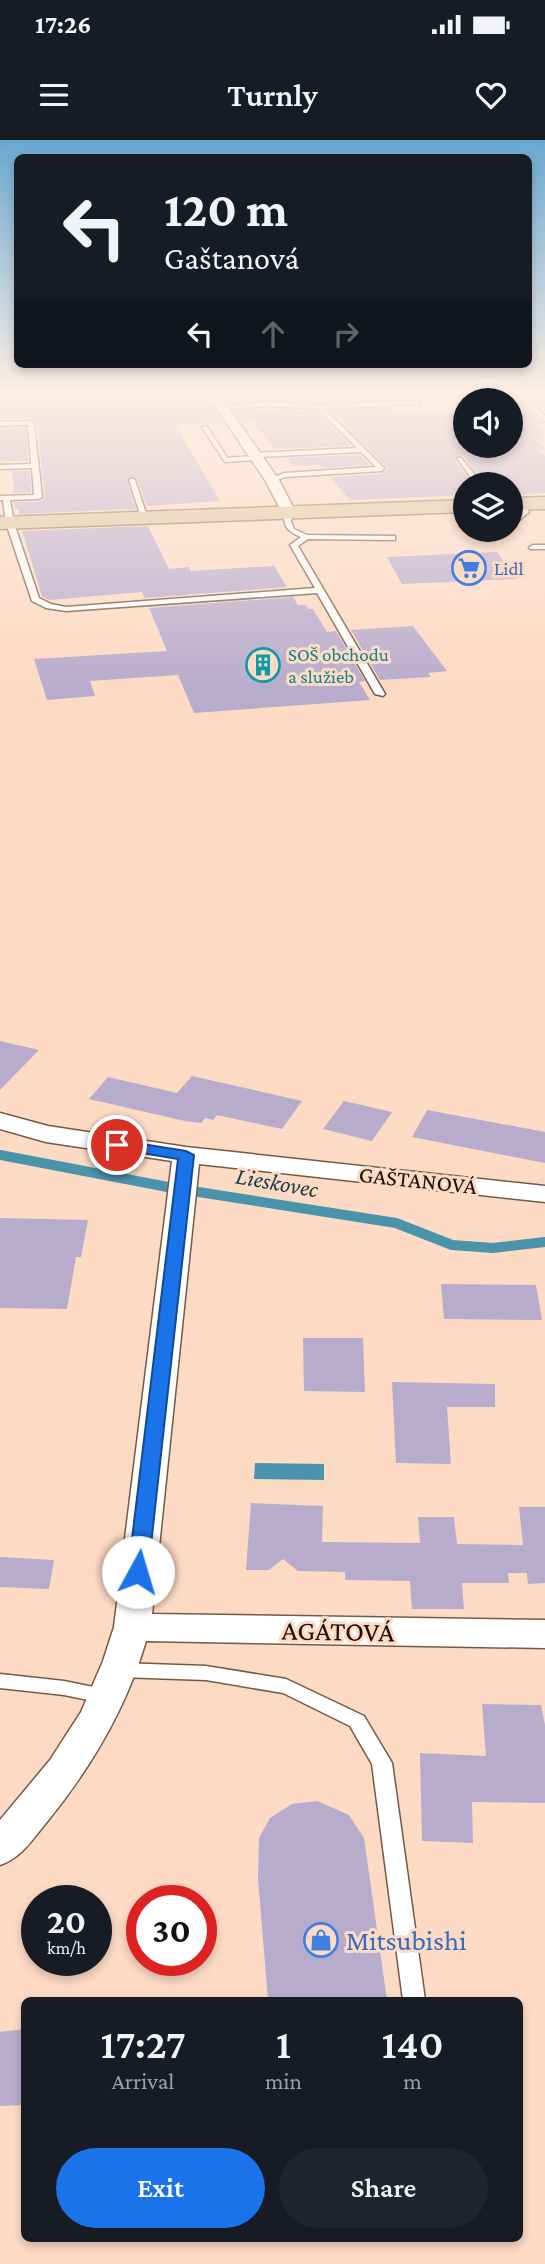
<!DOCTYPE html>
<meta charset="utf-8">
<style>
body{margin:0;font-family:"Crimson Pro",serif;background:#20242c;color:#f1f3f6;height:100vh;display:flex;flex-direction:column;font-size:26px;white-space:nowrap}
*{box-sizing:border-box;margin:0}
p{font-size:23px;color:#9ea1a6}
.icon{flex:none;width:38px;height:38px;fill:none;stroke:currentColor;stroke-width:2;stroke-linecap:round;stroke-linejoin:round}
.map{position:relative;flex:1;overflow:hidden}
.sheet{position:absolute;left:21px;top:1857px;width:502px;height:245px;display:flex;flex-direction:column;background:#171b24;border-radius:10px;box-shadow:0 4px 10px #0003}
.sheet>*{flex:none}
.banner{position:absolute;left:14px;top:14px;width:518px;height:214px;border-radius:10px;box-shadow:0 4px 10px #0003;background:#171b24;color:#f1f3f6;overflow:hidden}
.fabs{position:absolute;left:453px;top:248px;display:grid;gap:14px}
.fabs a{display:grid;place-items:center;width:70px;height:70px;border-radius:50%;background:#171b24;box-shadow:0 4px 10px #0003;font-size:35px}
.speed{position:absolute;left:21px;top:1745px;display:flex;gap:14px;font-size:35px;font-weight:700;text-align:center}
.speed>*{display:grid;place-content:center;width:91px;height:91px;border-radius:50%;background:#171b24;box-shadow:0 4px 10px #0003;line-height:1}
.speed small{font-size:18px;font-weight:400}
.speed .limit{border:10px solid #d22;background:#fff;color:#111}
.pin{position:absolute;display:grid;place-items:center;width:60px;height:60px;color:#fff;margin:-30px;border:4px solid #fff;border-radius:50%;box-shadow:0 2px 7px #0007}
.me{position:absolute;width:77px;margin:-38px;rotate:6deg;stroke-linejoin:round;filter:drop-shadow(0 0 5px #0008)}
.turn{display:flex;align-items:center;gap:24px;height:147px;padding:0 35px;font-size:32px}
.turn .icon{width:91px;height:91px;stroke-width:2.5}
.turn b{display:block;font-size:49px;line-height:60px}
.lanes{display:flex;align-items:center;height:66px;padding:0 35px;background:#0003;justify-content:center;gap:35px;direction:ltr}
.lanes .off{opacity:.35}
.eta{display:flex;justify-content:space-evenly;align-items:center;height:119px;text-align:center}
.eta b{font-size:42px;font-weight:600;line-height:49px}
.primary-button{display:flex;gap:14px;margin-top:auto;padding:14px 35px}
.primary-button a{flex:1;height:80px;border-radius:42px;background:#1a73e8;color:#fff;font-size:28px;font-weight:600;line-height:80px;text-align:center}
.primary-button a+a{background:#20242c;color:#f1f3f6}
.status{display:flex;justify-content:space-between;align-items:center;height:49px;padding:0 35px;background:#171b24;direction:ltr}
.status svg{height:19px;fill:currentColor}
header{display:flex;justify-content:space-between;align-items:center;height:91px;padding:0 35px;background:#171b24;font-size:32px;font-weight:600}
.map>svg:first-child{display:block}
.water{fill:#4994ab}
.lines{fill:none;stroke-linecap:round;stroke-linejoin:round}
.stream{stroke:#4994ab;stroke-width:10}
.building{fill:#b8accd;fill-rule:evenodd}
.lane-casing{stroke:#765945;stroke-width:3}
.street-casing{stroke:#765945;stroke-width:3}
.primary-casing{stroke:#8a6d3e;stroke-width:3}
.lane{fill:#fff;fill-rule:evenodd}
.street{fill:#fff;fill-rule:evenodd}
.primary{fill:#dcc59c;fill-rule:evenodd}
.route{fill:#1a73e8;stroke:#114b97;stroke-width:2}
.labels{text-anchor:middle;dominant-baseline:central;stroke-width:6;stroke-linejoin:round;paint-order:stroke}
.far-shop-label{font-size:19px;fill:#366cbe;stroke:#fddac4;text-anchor:start}
.far-culture-label{font-size:19px;fill:#0d838f;stroke:#fddac4;text-anchor:start}
.street-label{font-size:23px;fill:#1d1109;stroke:#fddac4}
.water-label{font-size:24px;font-style:italic;fill:#163944;stroke:#fddac4}
.near-street-label{font-size:28px;fill:#1d1109;stroke:#fddac4}
.near-shop-label{font-size:28px;fill:#366cbe;stroke:#fddac4;text-anchor:start}
</style>
<div class="status"><b>17:26</b><svg viewBox="0 0 49 12"><path d="M0 12V9h3v3zM5 12V6h3v6zM10 12V3h3v9zM15 12V0h3v12zM26 1h20v11H26zM47 4h2v5h-2z"/></svg></div>
<header><svg class="icon" aria-label="menu" viewBox="0 0 24 24"><path d="M4 6h16M4 12h16M4 18h16"/></svg>Turnly<svg class="icon" aria-label="heart" viewBox="0 0 24 24"><path d="M12 20l-8-8c-3-5 5-10 8-4 3-6 11-1 8 4z"/></svg></header>
<div class="map">
<svg width="545" height="2124" viewBox="0 0 545 2124">
<rect width="100%" height="100%" fill="#fddac4"/>
<path class="water" d="M255,1323L324,1324V1340L254,1339Z"/>
<g class="lines">
<path class="stream" d="M0,1015L173,1048L396,1083L452,1105L493,1108L545,1102"/>
</g>
<path class="building" d="M0,251H202L223,283L175,285L220,361L147,366L137,339L131,336L127,341L136,369L19,374V369H15L14,362H38L45,357L37,283L31,278L0,279Z
M220,251H373L382,260L320,262L266,259L229,263Z
M443,251H545V272L525,254L516,256L517,260L545,284L534,285L545,295L538,296L542,299L536,300L545,309H538L545,316V353L516,355L511,352V345H485L463,316L457,315L455,320L473,345H466V355L350,360L330,337L382,334L387,328L331,271L392,268L399,274L463,271ZM466,261H511V306H466Z
M266,269L317,272L351,306L274,309L253,281L242,282L234,271Z
M26,288L28,321H0V289Z
M360,315L370,325L322,328L320,325L292,326L287,318Z
M12,331H30L31,352L14,353Z
M148,386L169,429L189,427L191,431L274,426L287,447L145,458L142,452L49,460L42,456L22,391Z
M497,412L516,439L402,444L387,417Z
M293,457L298,465H306L309,469H313L327,492L336,491L365,541L359,542L370,560L194,573L178,535L90,541L95,556L47,560L34,519L167,511L149,468Z
M413,486L447,531L428,533L431,537L380,540L351,490Z
M0,901L39,910L0,950Z
M192,936L302,961L282,989L217,975L213,980L205,978L201,983L185,981L89,959L108,937L177,953Z
M344,961L392,972L372,1001L323,989Z
M427,970L545,992V1023L412,997Z
M0,1078L88,1080L81,1117H76L67,1169L0,1168Z
M441,1144L536,1145L542,1180L444,1179Z
M303,1198H363L365,1252L304,1251Z
M392,1242L495,1244V1267H447L451,1324L396,1323Z
M251,1363L323,1366L322,1402L420,1403L418,1377H454L457,1404L523,1405L519,1367H545V1443L528,1444L527,1433H508L509,1443H462L464,1469H412L410,1441L345,1440V1432L298,1431L283,1419L269,1430H246Z
M0,1417L54,1420L49,1449L0,1447Z
M482,1564L541,1565L545,1585V1663L472,1662L473,1703L422,1701L420,1613L486,1616Z
M317,1661L349,1675L364,1698L387,1860H268L258,1739L259,1698L270,1678L292,1664Z
M24,1889V1965L0,1966V1892Z"/>
<g class="lines">
<g class="lane-casing">
<path id="lane" d="M404,251H418L412,253L421,264L325,269L384,328L382,331L285,337L272,342L270,339L284,333L376,327L361,312L258,317L255,320L225,322L202,287L207,286L227,318L251,316L253,313L357,308L318,269L266,266L222,269L219,267L266,262L320,265L414,261Z
M519,256H523L545,276V281L519,258Z
M31,281L34,283L42,357L38,359L10,360L14,383L39,458L51,464L66,467L315,448L290,405L301,397C289,392 282,387 285,373L289,371L293,373L291,381L294,389L307,395L395,396V400H392L308,399L298,406L385,554L383,556L375,554L317,453L66,471L46,468L32,461L6,383L3,360H0V356L34,355L32,328L0,329V325L31,324L28,285L0,286V282Z
M457,318H461L483,345H476Z
M132,338L135,340L149,382L142,380L129,340Z
M518,362H524L529,372L517,382H511V378L521,371Z
M533,405H545V409H530L529,407Z
M120,1523L206,1526L286,1539L364,1576L392,1623L425,1860H403L372,1624L350,1586L283,1553L206,1540L120,1537L113,1535L111,1530L113,1525Z
M0,1534L64,1541L108,1550L115,1552L117,1557L115,1562L108,1564L64,1555L0,1548Z"/>
</g>
<g class="street-casing">
<path id="street" d="M205,251H217L279,340L296,373L294,376H284L265,340Z
M0,973L48,986L186,1007L545,1046V1062L199,1024L152,1474L545,1480V1508L146,1501C126,1569 91,1628 46,1683C32,1700 21,1718 0,1725V1680L50,1620L81,1572L103,1521L114,1487L172,1021L46,1002L0,989Z"/>
</g>
<g class="primary-casing">
<path id="primary" d="M545,357V369L511,370V358Z
M466,360V372L0,389V377Z"/>
</g>
<use href="#lane" class="lane"/>
<use href="#street" class="street"/>
<use href="#primary" class="primary"/>
</g>
<linearGradient id="sky" x2="0" y2="1"><stop stop-color="#68a7d0"/><stop offset="0.46" stop-color="#feeee4"/><stop offset="1" stop-color="#feeee4" stop-opacity="0"/></linearGradient>
<rect width="545" height="548" fill="url(#sky)"/>
<path class="route" d="M117,1000L186,1011L194,1015L148,1432L146,1437L138,1439L131,1437L128,1432L178,1019L112,1008L110,1005L112,1002Z"/>
<defs>
<g id="supermarket-ring" transform="scale(1.75)"><circle r="9.5" fill="#fddac4" stroke="#3f7fe0" stroke-width="1.5"/><path d="M-6-5.5h2.5l.6 2H6L4.5 2H-2.5L-4.4-4H-6ZM-1.5 3.2a1.3 1.3 0 1 0 .1 0ZM3 3.2a1.3 1.3 0 1 0 .1 0Z" fill="#3f7fe0"/></g>
<g id="building-ring" transform="scale(1.75)"><circle r="9.5" fill="#fddac4" stroke="#0f9aa8" stroke-width="1.5"/><path d="M-4-6H4V6H1V3H-1V6H-4ZM-2.5-4.3h1.7v1.8h-1.7ZM.8-4.3h1.7v1.8H.8ZM-2.5-1h1.7V.8h-1.7ZM.8-1h1.7V.8H.8Z" fill="#0f9aa8"/></g>
<g id="shop-ring" transform="scale(1.75)"><circle r="9.5" fill="#fddac4" stroke="#3f7fe0" stroke-width="1.5"/><path d="M-5-2.5h2.3a2.7 3.5 0 0 1 5.4 0H5L5.5 6h-11ZM-1.5-2.5h3a1.5 2.3 0 0 0-3 0Z" fill="#3f7fe0"/></g>
</defs>
<g fill-rule="evenodd">
<use href="#supermarket-ring" x="469" y="428"/>
<use href="#building-ring" x="263" y="525"/>
<use href="#shop-ring" x="321" y="1800"/>
</g>
<g class="labels">
<g class="far-shop-label">
<text x="494" y="428">Lidl</text>
</g>
<g class="far-culture-label">
<text x="288" y="514">SOŠ obchodu<tspan x="288" dy="22">a služieb</tspan></text>
</g>
<g class="street-label">
<text transform="translate(418 1040) rotate(6)">GAŠTANOVÁ</text>
</g>
<g class="water-label">
<text transform="translate(277 1042) rotate(10)">Lieskovec</text>
</g>
<g class="near-street-label">
<text transform="translate(338 1491) rotate(1)">AGÁTOVÁ</text>
</g>
<g class="near-shop-label">
<text x="346" y="1800">Mitsubishi</text>
</g>
</g>
</svg>
<div class="fabs">
<a><svg class="icon" aria-label="sound" viewBox="0 0 24 24"><path d="M4 9h4l5-4v14l-5-4H4zM17 9q2 3 0 6"/></svg></a>
<a><svg class="icon" aria-label="layers" viewBox="0 0 24 24"><path d="M12 4l9 5-9 5-9-5zM3 14l9 5 9-5"/></svg></a>
</div>
<div class="speed"><div>20<small>km/h</small></div><div class="limit">30</div></div>
<div class="pin" style="left:117px;top:1005px;background:#d93025"><svg class="icon" aria-label="arrive" viewBox="0 0 24 24"><path d="M6 21V4h12l-3 4 3 4H6"/></svg></div>
<svg class="me" style="left:138px;top:1432px" viewBox="-20 -20 40 40"><circle r="19" fill="#fff"/><path d="M0-13L10 11 0 6-10 11z" fill="#1a73e8"/></svg>
<div class="banner">
<div class="turn"><svg class="icon" aria-label="left" viewBox="0 0 24 24"><path d="M17 20v-9H6M10 6l-5 5 5 5"/></svg><div><b>120 m</b>Gaštanová</div></div>
<div class="lanes"><svg class="icon" aria-label="left" viewBox="0 0 24 24"><path d="M17 20v-9H6M10 6l-5 5 5 5"/></svg><svg class="icon off" aria-label="ahead" viewBox="0 0 24 24"><path d="M12 20V5M6 11l6-6 6 6"/></svg><svg class="icon off" aria-label="right" viewBox="0 0 24 24"><path d="M7 20v-9h11M14 6l5 5-5 5"/></svg></div>
</div>
<section class="sheet">
<div class="eta">
<div><b>17:27</b><p>Arrival</p></div>
<div><b>1</b><p>min</p></div>
<div><b>140</b><p>m</p></div>
</div>
<div class="primary-button"><a>Exit</a><a>Share</a></div>
</section>
</div>
